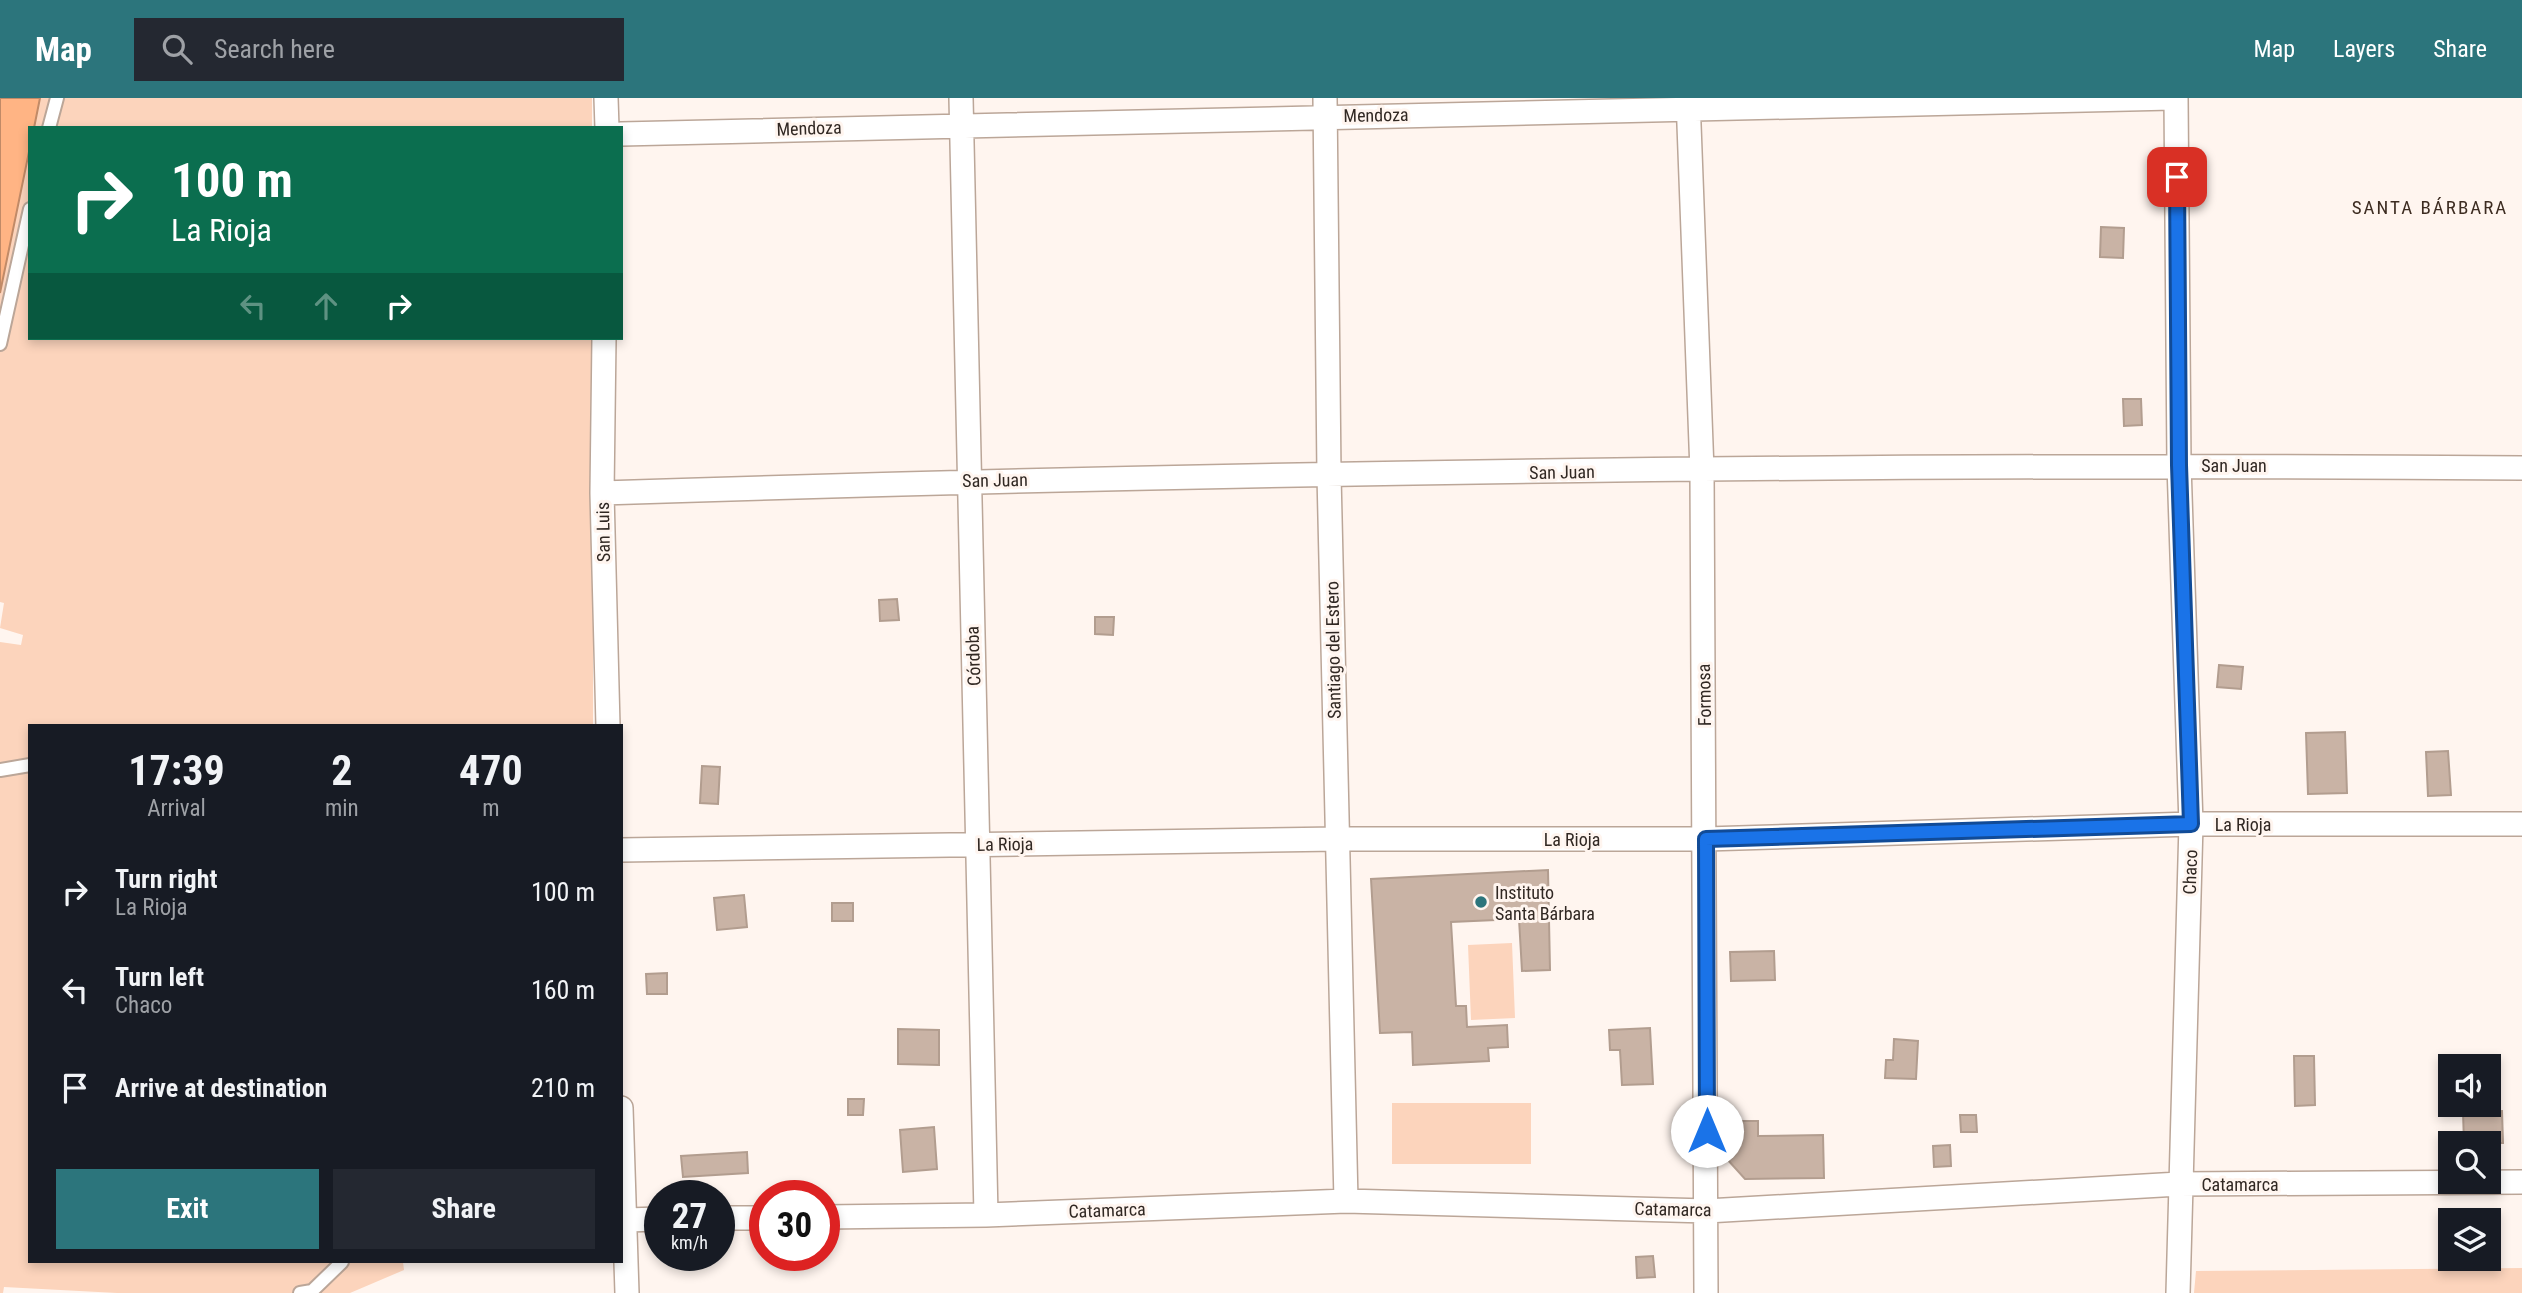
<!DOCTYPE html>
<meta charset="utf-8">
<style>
body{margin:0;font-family:"Roboto Condensed",sans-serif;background:#242831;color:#f1f3f6;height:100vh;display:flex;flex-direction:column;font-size:26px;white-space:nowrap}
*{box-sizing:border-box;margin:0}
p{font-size:23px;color:#9ea1a6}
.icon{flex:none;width:38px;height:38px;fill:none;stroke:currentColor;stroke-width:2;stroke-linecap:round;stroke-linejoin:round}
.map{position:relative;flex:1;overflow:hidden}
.side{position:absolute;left:28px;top:626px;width:595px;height:539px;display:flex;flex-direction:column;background:#171b24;border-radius:0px;box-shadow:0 4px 10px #0003}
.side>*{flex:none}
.banner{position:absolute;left:28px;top:28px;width:595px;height:214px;border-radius:0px;box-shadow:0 4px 10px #0003;background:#0b6e4f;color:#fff;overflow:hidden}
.controls{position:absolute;left:2438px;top:956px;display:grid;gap:14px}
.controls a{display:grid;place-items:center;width:63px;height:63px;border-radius:0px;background:#171b24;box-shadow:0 4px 10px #0003;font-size:35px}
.speed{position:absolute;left:644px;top:1082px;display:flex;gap:14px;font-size:35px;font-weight:700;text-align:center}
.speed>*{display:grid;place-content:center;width:91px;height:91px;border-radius:50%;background:#171b24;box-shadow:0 4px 10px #0003;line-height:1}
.speed small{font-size:18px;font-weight:400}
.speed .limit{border:10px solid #d22;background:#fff;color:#111}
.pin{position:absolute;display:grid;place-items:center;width:60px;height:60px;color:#fff;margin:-30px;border-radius:14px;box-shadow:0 4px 10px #0006}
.me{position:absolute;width:77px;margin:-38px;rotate:0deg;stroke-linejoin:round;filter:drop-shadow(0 0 5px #0008)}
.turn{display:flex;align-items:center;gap:24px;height:147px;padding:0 28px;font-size:32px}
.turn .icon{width:91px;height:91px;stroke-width:2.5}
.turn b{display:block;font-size:49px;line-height:60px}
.lanes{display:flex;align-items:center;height:66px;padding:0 28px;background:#0003;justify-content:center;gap:35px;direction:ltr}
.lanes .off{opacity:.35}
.eta{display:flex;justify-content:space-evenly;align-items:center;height:119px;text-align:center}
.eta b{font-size:42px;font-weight:700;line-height:49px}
.cta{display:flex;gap:14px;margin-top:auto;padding:14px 28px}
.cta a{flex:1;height:80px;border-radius:0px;background:#2c757c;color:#fff;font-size:28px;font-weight:700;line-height:80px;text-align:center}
.cta a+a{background:#242831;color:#f1f3f6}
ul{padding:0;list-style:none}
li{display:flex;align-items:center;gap:21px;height:98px;padding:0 28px}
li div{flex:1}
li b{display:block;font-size:26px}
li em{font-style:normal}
header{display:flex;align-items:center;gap:42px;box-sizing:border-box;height:98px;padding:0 35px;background:#2c757c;color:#fff}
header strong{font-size:33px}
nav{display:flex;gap:38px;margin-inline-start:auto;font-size:24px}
.search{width:490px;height:63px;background:#242831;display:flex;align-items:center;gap:18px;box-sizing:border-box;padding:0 24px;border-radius:0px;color:#9ea1a6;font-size:26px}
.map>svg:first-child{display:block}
.green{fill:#fcd4bc}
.water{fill:#ffb484;stroke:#c18a67;stroke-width:2}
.building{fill:#c9b3a5;stroke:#b29d8f;stroke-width:2}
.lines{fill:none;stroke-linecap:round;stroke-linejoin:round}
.service-casing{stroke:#bba698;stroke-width:16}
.minor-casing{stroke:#bba698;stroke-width:26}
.service{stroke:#fff;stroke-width:12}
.minor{stroke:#fff;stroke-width:23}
.route-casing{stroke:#114b97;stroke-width:18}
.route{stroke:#1a73e8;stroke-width:12}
.poi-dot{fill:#2c757c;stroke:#fff5ef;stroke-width:2.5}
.labels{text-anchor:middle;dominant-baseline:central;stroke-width:6;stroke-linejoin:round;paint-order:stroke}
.street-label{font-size:18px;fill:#312823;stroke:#fff5ef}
.poi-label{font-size:18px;fill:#312823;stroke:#fff5ef;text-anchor:start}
.neighbourhood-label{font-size:19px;letter-spacing:2px;fill:#3d2c21;stroke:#fff5ef}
</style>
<header>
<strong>Map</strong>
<div class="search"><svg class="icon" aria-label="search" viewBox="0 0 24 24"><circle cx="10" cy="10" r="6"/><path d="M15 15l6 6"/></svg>Search here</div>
<nav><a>Map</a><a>Layers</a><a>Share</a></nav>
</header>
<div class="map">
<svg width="2522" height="1195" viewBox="0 0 2522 1195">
<rect width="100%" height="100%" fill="#fff5ef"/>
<path class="green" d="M40,0H592V30H34Z
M30,49V240H593V628H30V1164H403L404,1172L350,1195H117L4,1189L3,1195H0V544L21,547L23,537L0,530L4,505L0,504V195Z
M1512,845L1515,920L1471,922L1468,847Z
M1392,1005H1531V1066H1392Z
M2522,1170V1195H2194L2196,1173Z"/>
<path class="water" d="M0,0H40L34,30H30V49L0,195Z"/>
<path class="building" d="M2101,129L2124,130L2123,160L2100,159Z
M2123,301H2141L2142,327L2124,328Z
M897,501L899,522L880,523L879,502Z
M1095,519H1114L1113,537L1095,536Z
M2219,567L2243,569L2241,591L2217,589Z
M2345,634L2347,695L2308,696L2306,635Z
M2448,653L2451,697L2428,698L2426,654Z
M702,668L720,669L718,706L700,705Z
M1548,772L1550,872L1522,873L1519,821L1451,824L1456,908H1466L1467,929L1507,927L1508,949L1488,950L1489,963L1413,967L1412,934L1380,935L1371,781Z
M744,797L747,829L717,832L714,800Z
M832,805H853V823H832Z
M1774,853L1775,882L1731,883L1730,854Z
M667,875V896H647L646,876Z
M1650,930L1653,986L1622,987L1620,952H1610L1609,932Z
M898,931L939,932V967L898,966Z
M1894,941L1918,943L1916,981L1885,980L1886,962H1893Z
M2294,958H2314L2315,1007L2295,1008Z
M848,1001H864L863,1017H848Z
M2502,1013L2503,1045H2464L2463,1014Z
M1960,1017H1976L1977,1034H1961Z
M1726,1023H1758V1038L1823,1037L1824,1080L1745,1081L1727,1061Z
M934,1029L937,1071L903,1074L900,1032Z
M1950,1047L1951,1068L1934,1069L1933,1048Z
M747,1054L748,1075L683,1079L681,1058Z
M1653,1158L1655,1179L1637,1180L1636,1159Z"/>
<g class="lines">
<g class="service-casing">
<path id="service" d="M49,30L57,0
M0,246L30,111
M0,672L30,667
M300,1195L312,1193L342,1164"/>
</g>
<g class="minor-casing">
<path id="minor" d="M606,0L607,30
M961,0L986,1117
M1325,0L1329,377L1346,1103
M1688,0L1702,373L1706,1195
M2176,0L2179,367L2191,726L2178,1195
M621,36L2172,0
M604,240L602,395L608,628
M602,395C1242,374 1882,365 2522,370
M621,752L1337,741H1706L2191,726H2522
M621,1010L627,1195
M824,1119L986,1117L1346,1103L1707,1113L2179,1086L2522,1084
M719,1120H765
M626,1122L660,1121"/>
</g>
<use href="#service" class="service"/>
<use href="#minor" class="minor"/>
</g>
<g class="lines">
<g class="route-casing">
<path id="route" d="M1707,1033L1706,741L2191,726L2179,367L2177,79"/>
</g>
<use href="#route" class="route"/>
</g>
<circle class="poi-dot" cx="1481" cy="804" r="7"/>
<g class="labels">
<g class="street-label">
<text transform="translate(1376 17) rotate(-1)">Mendoza</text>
<text transform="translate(809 30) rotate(-2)">Mendoza</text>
<text x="2234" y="367">San Juan</text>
<text transform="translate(1562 374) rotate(-1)">San Juan</text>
<text transform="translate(995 382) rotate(-1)">San Juan</text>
<text transform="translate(603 434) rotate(-91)">San Luis</text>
<text transform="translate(1333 552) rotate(-91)">Santiago del Estero</text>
<text transform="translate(973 558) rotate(-92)">Córdoba</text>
<text transform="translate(1704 597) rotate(-91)">Formosa</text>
<text x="2243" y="726">La Rioja</text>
<text x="1572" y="741">La Rioja</text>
<text transform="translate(1005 746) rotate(-1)">La Rioja</text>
<text transform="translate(2190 774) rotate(-88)">Chaco</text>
<text x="2240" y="1086">Catamarca</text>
<text transform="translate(1673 1111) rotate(1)">Catamarca</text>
<text transform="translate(1107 1112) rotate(-2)">Catamarca</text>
</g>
<g class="poi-label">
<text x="1495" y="794">Instituto<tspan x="1495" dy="21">Santa Bárbara</tspan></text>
</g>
<g class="neighbourhood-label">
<text x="2430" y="109">SANTA BÁRBARA</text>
</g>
</g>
</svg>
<div class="controls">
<a><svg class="icon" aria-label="sound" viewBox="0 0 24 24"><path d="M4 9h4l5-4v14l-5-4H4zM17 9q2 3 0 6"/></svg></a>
<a><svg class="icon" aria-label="search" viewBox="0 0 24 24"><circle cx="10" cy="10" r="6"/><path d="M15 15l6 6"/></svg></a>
<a><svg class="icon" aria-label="layers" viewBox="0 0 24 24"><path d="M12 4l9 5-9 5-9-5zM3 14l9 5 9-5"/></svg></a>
</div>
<div class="speed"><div>27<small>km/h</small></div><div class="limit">30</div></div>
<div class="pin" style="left:2177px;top:79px;background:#d93025"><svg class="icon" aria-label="arrive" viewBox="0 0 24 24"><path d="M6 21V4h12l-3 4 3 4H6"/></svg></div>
<svg class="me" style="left:1707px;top:1033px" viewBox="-20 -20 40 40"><circle r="19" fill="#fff"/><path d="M0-13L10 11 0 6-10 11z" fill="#1a73e8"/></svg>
<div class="banner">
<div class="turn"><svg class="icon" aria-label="right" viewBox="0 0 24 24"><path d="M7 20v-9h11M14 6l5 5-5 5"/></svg><div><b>100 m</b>La Rioja</div></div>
<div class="lanes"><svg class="icon off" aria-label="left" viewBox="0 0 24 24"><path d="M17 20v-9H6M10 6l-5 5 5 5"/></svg><svg class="icon off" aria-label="ahead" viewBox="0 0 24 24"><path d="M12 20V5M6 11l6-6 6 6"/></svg><svg class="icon" aria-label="right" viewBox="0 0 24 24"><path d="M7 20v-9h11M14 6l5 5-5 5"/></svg></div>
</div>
<section class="side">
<div class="eta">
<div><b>17:39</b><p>Arrival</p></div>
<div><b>2</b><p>min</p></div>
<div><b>470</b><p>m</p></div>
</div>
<ul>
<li><svg class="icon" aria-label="right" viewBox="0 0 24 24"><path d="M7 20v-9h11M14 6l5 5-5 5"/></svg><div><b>Turn right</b><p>La Rioja</p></div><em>100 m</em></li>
<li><svg class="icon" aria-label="left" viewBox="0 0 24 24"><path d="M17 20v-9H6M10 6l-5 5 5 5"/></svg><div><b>Turn left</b><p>Chaco</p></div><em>160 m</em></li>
<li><svg class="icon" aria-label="arrive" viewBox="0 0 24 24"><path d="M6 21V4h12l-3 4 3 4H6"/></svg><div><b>Arrive at destination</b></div><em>210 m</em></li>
</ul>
<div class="cta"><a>Exit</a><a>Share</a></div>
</section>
</div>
